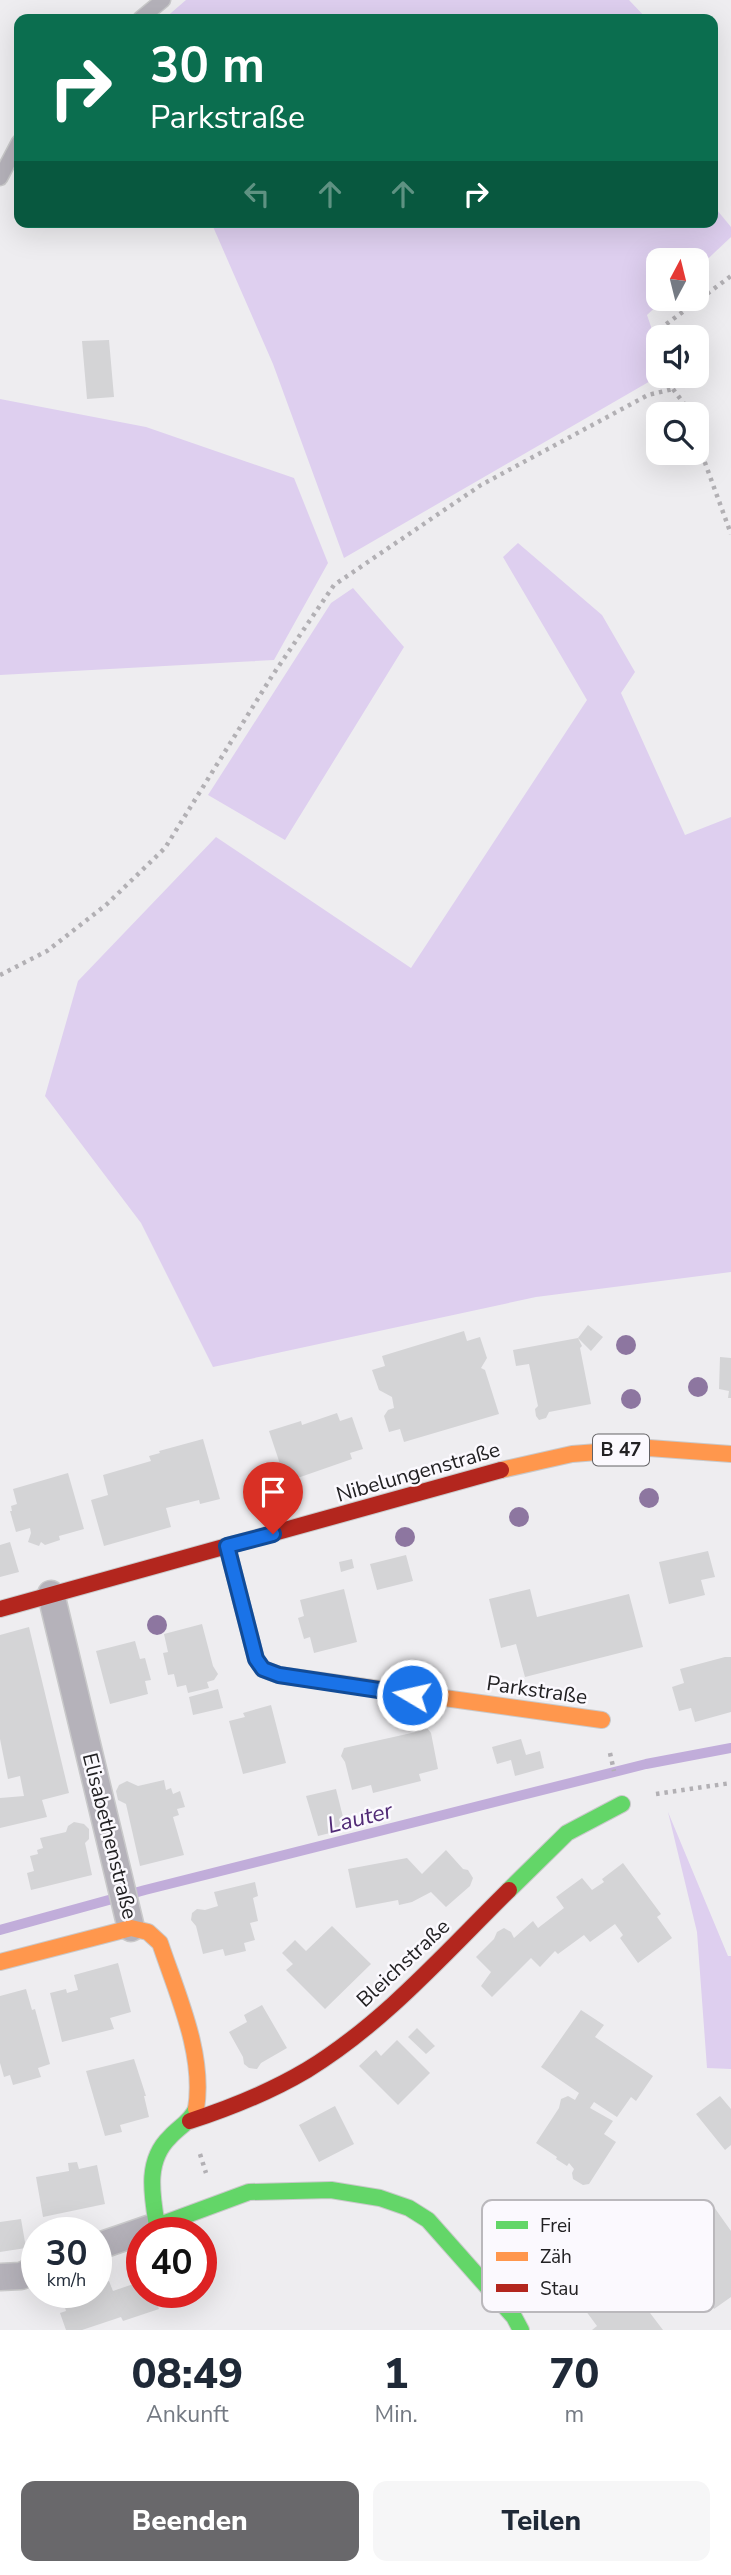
<!DOCTYPE html>
<html lang="de">
<meta charset="utf-8">
<style>
body{margin:0;font-family:"Nunito Sans",sans-serif;background:#f6f6f7;color:#1f2937;height:100vh;display:flex;flex-direction:column;font-size:26px;white-space:nowrap}
*{box-sizing:border-box;margin:0}
p{font-size:23px;color:#747a83}
.icon{flex:none;width:38px;height:38px;fill:none;stroke:currentColor;stroke-width:2;stroke-linecap:round;stroke-linejoin:round}
.map{position:relative;height:2330px;overflow:hidden}
.sheet{display:flex;flex-direction:column;background:#fff;flex:1}
.sheet>*{flex:none}
.banner{position:absolute;left:14px;top:14px;width:704px;height:214px;border-radius:14px;box-shadow:0 7px 28px #0002;background:#0b6e4f;color:#fff;overflow:hidden}
.needle{width:46px;rotate:7deg}
.fabs{position:absolute;left:646px;top:248px;display:grid;gap:14px}
.fabs a{display:grid;place-items:center;width:63px;height:63px;border-radius:14px;background:#fff;box-shadow:0 7px 28px #0002;font-size:35px}
.speed{position:absolute;left:21px;top:2217px;display:flex;gap:14px;font-size:35px;font-weight:700;text-align:center}
.speed>*{display:grid;place-content:center;width:91px;height:91px;border-radius:50%;background:#fff;box-shadow:0 7px 28px #0002;line-height:1}
.speed small{font-size:18px;font-weight:400}
.speed .limit{border:10px solid #d22;background:#fff;color:#111}
.pin{position:absolute;display:grid;place-items:center;width:60px;height:60px;color:#fff;margin:-72px -30px;border-radius:50% 50% 50% 0;rotate:-45deg;box-shadow:0 0 7px #0007}
.pin .icon{rotate:45deg}
.me{position:absolute;width:77px;margin:-38px;rotate:279deg;stroke-linejoin:round;filter:drop-shadow(0 0 5px #0008)}
.turn{display:flex;align-items:center;gap:24px;height:147px;padding:0 21px;font-size:32px}
.turn .icon{width:91px;height:91px;stroke-width:2.5}
.turn b{display:block;font-size:49px;line-height:60px}
.lanes{display:flex;align-items:center;height:66px;padding:0 21px;background:#0003;justify-content:center;gap:35px;direction:ltr}
.lanes .off{opacity:.35}
.eta{display:flex;justify-content:space-evenly;align-items:center;height:119px;text-align:center}
.eta b{font-size:42px;font-weight:800;line-height:49px}
.primary-button{display:flex;gap:14px;margin-top:auto;padding:14px 21px}
.primary-button a{flex:1;height:80px;border-radius:14px;background:#69686b;color:#fff;font-size:28px;font-weight:800;line-height:80px;text-align:center}
.primary-button a+a{background:#f6f6f7;color:#1f2937}
.map>svg:first-child{display:block}
.green{fill:#decfef}
.lines{fill:none;stroke-linecap:round;stroke-linejoin:round}
.stream{stroke:#c1adda;stroke-width:10}
.building{fill:#d4d4d6}
.lane-casing{stroke:#c9c9ca;stroke-width:17}
.street-casing{stroke:#c9c9ca;stroke-width:29}
.fast-casing{stroke:#c9c9ca;stroke-width:18}
.slow-casing{stroke:#c9c9ca;stroke-width:18}
.jam-casing{stroke:#c9c9ca;stroke-width:18}
.path{stroke:#b2b0b4;stroke-width:4.5;stroke-dasharray:3.5 5;stroke-linecap:butt}
.lane{stroke:#b5b2ba;stroke-width:14}
.street{stroke:#b5b2ba;stroke-width:26}
.fast{stroke:#63d668;stroke-width:16}
.slow{stroke:#ff974d;stroke-width:16}
.jam{stroke:#b3261e;stroke-width:16}
.tree{fill:#8d76a0}
.route-casing{stroke:#114b97;stroke-width:18}
.route{stroke:#1a73e8;stroke-width:12}
.labels{text-anchor:middle;dominant-baseline:central;stroke-width:5;stroke-linejoin:round;paint-order:stroke}
.shield{fill:#fbf9fe;stroke:#636265;stroke-width:2}
.shield-label{font-size:19px;font-weight:bold;fill:#222123}
.street-label{font-size:21px;fill:#222123;stroke:#fbf9fe}
.water-label{font-size:23px;font-style:italic;fill:#512a76;stroke:#fbf9fe}
.key{fill:#fbf9fe;stroke:#bab8bc;stroke-width:2}
.key-label{font-size:19px;fill:#222123}
</style>
<div class="map">
<svg width="731" height="2330" viewBox="0 0 731 2330">
<rect width="100%" height="100%" fill="#eeedf0"/>
<path class="green" d="M186,0H629L647,19H164Z
M712,204L731,227V237L697,269L696,261H658V299H664L647,315L658,347L659,376L344,558L273,364L211,222H712Z
M0,399L146,427L294,478L328,563L274,660L0,675Z
M518,543L602,615L635,672L621,693L685,835L731,817V1272L536,1297L213,1367L141,1223L45,1096L78,981L216,837L411,968L587,700L503,557Z
M353,588L404,647L285,840L208,795L331,603Z
M668,1812L728,1956H731V2069L707,2068L697,1932Z"/>
<g class="lines">
<path class="stream" d="M0,1930L145,1890L646,1764L731,1748"/>
</g>
<path class="building" d="M109,340L114,397L87,399L82,341Z
M588,1325L603,1337L591,1351L578,1338L582,1346L580,1348L591,1404L549,1412L546,1418L539,1420L536,1416L535,1409L538,1406L529,1364L516,1366L513,1350L578,1338Z
M464,1331L467,1341L480,1337L487,1358L481,1368L485,1370L499,1414L404,1442L400,1429L389,1432L384,1416L388,1410L394,1408L392,1397L379,1390L372,1370L385,1366L382,1356Z
M720,1357L731,1358V1398H728L729,1391L719,1389Z
M337,1413L340,1421L352,1417L363,1449L350,1453L352,1459L286,1482L269,1431L301,1421L302,1425Z
M203,1439L220,1499L200,1504L199,1500L166,1508L171,1527L104,1546L91,1500L108,1495L103,1475L151,1461L149,1456L160,1453L159,1451Z
M68,1473L84,1529L59,1536L60,1540L45,1545L41,1542L39,1546L28,1542L31,1533L30,1528L16,1532L10,1511H12L11,1506L17,1504L13,1489Z
M10,1542L19,1572L0,1577V1545Z
M708,1551L715,1577L701,1580L705,1595L669,1604L659,1562Z
M406,1555L413,1581L377,1590L370,1564Z
M352,1559L354,1568L341,1572L339,1562Z
M344,1589L357,1642L314,1653L310,1637L304,1639L298,1618L304,1616L300,1600Z
M530,1589L537,1617L629,1594L643,1647L525,1677L516,1644L501,1648L489,1599Z
M202,1624L213,1666L218,1674L214,1680L207,1682L209,1688L188,1693L186,1685L177,1687L174,1674L168,1675L163,1653L168,1652L164,1634Z
M29,1627L69,1793L42,1800L47,1817L0,1828V1798L24,1796L20,1776L8,1779L0,1739V1635Z
M135,1641L140,1659L145,1658L151,1680L145,1681L148,1694L110,1704L96,1651Z
M725,1657H731V1712L695,1722L691,1708L679,1711L672,1687L684,1683L680,1669Z
M218,1689L223,1708L193,1715L189,1697Z
M271,1705L286,1763L243,1774L229,1721L245,1717L243,1713Z
M422,1728H427L431,1733L438,1769L419,1774L421,1781L373,1793L371,1785L352,1790L345,1762L341,1756L344,1748L416,1732Z
M521,1739L526,1755L540,1751L544,1768L515,1776L511,1760L497,1764L492,1747Z
M164,1780L166,1790L171,1788L173,1794L180,1791L185,1807L177,1809L179,1815L173,1817L184,1855L140,1866L126,1804L118,1800L116,1791L119,1785L127,1781L138,1786Z
M336,1789L346,1829L318,1836L306,1796Z
M74,1822L84,1824L89,1829V1839L85,1843L92,1875L31,1890L27,1873L34,1871L30,1856L38,1854L37,1850L43,1848L40,1838L66,1832L68,1826Z
M446,1850L463,1869L468,1870L473,1878L470,1886L446,1907L431,1892L412,1902L399,1905L398,1900L356,1908L348,1869L407,1858L422,1874Z
M623,1863L661,1914L657,1917L672,1938L638,1963L620,1938L623,1935L615,1924L590,1942L584,1935L558,1954L555,1951L540,1967L531,1958L492,1997L481,1986L491,1972L476,1957L494,1939L497,1932L504,1928L511,1932L514,1938L533,1921L538,1928L564,1908L556,1897L582,1878L592,1890L604,1882L602,1879Z
M255,1882L258,1896L253,1898L258,1921L250,1923L255,1940L244,1943L246,1951L225,1956L223,1949L203,1954L196,1926L191,1920L192,1913L197,1909L205,1910L218,1906L214,1892Z
M332,1926L371,1964L325,2009L286,1970L293,1964L282,1953L295,1940L306,1951Z
M118,1963L131,2012L110,2018L114,2029L62,2042L50,1993L66,1989L67,1993L78,1990L74,1975Z
M26,1989L32,2010L35,2009L50,2064L38,2068L41,2077L13,2085L10,2075L4,2077L0,2063V1996Z
M262,2005L287,2048L261,2063L257,2069L249,2068L244,2064L243,2057L229,2032L247,2022L244,2015Z
M581,2010L604,2025L595,2037L653,2076L636,2101L631,2097L617,2117L594,2102L590,2108L613,2121L604,2134L616,2142L589,2184L583,2185L573,2179L572,2173L574,2169L569,2163L567,2166L556,2159L557,2157L536,2143L559,2108L561,2099L568,2096L575,2100L579,2093L541,2067Z
M417,2028L435,2046L426,2054L408,2037Z
M397,2040L430,2073L398,2105L359,2066L376,2050L381,2056Z
M134,2059L146,2096H144L149,2117L120,2125L122,2132L105,2136L86,2071Z
M720,2096L731,2109V2145L725,2150L696,2114Z
M335,2106L354,2144L319,2162L299,2125Z
M77,2162L79,2169L97,2165L105,2204L43,2217L36,2177L69,2171L68,2163Z
M714,2207L731,2231V2297L714,2309L681,2264L685,2262L669,2240Z
M21,2219L26,2248L0,2252V2222Z
M609,2267L639,2308L644,2305L663,2330H592L597,2326L574,2295Z
M109,2281L113,2291L142,2281V2292H152L159,2309L123,2321L121,2317L82,2330H66L60,2313L66,2311L62,2297L74,2292H96V2285Z"/>
<g class="lines">
<g class="lane-casing">
<path id="lane" d="M140,19L163,0
M0,178L19,142"/>
</g>
<g class="street-casing">
<path id="street" d="M51,1594L131,1928
M96,2247L157,2226
M0,2277L21,2276L37,2269"/>
</g>
<g class="fast-casing">
<path id="fast" d="M509,1890L567,1833L622,1804
M196,2109C190,2122 179,2127 170,2137C145,2161 152,2195 157,2226L249,2192L331,2190L380,2198L409,2208L428,2220L514,2317L521,2330"/>
</g>
<g class="slow-casing">
<path id="slow" d="M501,1470L572,1454L649,1448L731,1454
M227,1546L256,1659L263,1669L279,1675L602,1720
M0,1962L131,1928L148,1932L160,1943C177,1994 205,2054 196,2109"/>
</g>
<g class="jam-casing">
<path id="jam" d="M0,1609L501,1470
M190,2121C230,2108 270,2092 307,2070C384,2023 445,1953 509,1890"/>
</g>
<path class="path" d="M664,338L661,328L731,276
M673,389L685,405L688,415
M696,438L731,534
M0,975L47,951L106,905L165,848L272,676L334,585L481,485L648,395L673,389L676,382L674,376
M610,1753L614,1771
M656,1794L731,1783
M200,2154L206,2173"/>
<use href="#lane" class="lane"/>
<use href="#street" class="street"/>
<use href="#fast" class="fast"/>
<use href="#slow" class="slow"/>
<use href="#jam" class="jam"/>
</g>
<g class="tree">
<circle cx="626" cy="1345" r="10"/>
<circle cx="698" cy="1387" r="10"/>
<circle cx="631" cy="1399" r="10"/>
<circle cx="649" cy="1498" r="10"/>
<circle cx="519" cy="1517" r="10"/>
<circle cx="405" cy="1537" r="10"/>
<circle cx="157" cy="1625" r="10"/>
</g>
<g class="lines">
<g class="route-casing">
<path id="route" d="M273,1534L227,1546L256,1659L263,1669L279,1675L412,1695"/>
</g>
<use href="#route" class="route"/>
</g>
<g class="labels">
<rect class="shield" x="593" y="1434.5" width="56" height="31" rx="5"/>
<g class="shield-label">
<text x="621" y="1450">B 47</text>
</g>
<g class="street-label">
<text transform="translate(418 1472) rotate(-16)">Nibelungenstraße</text>
<text transform="translate(537 1690) rotate(8)">Parkstraße</text>
<text transform="translate(110 1836) rotate(76)">Elisabethenstraße</text>
<text transform="translate(403 1963) rotate(-43)">Bleichstraße</text>
</g>
<g class="water-label">
<text transform="translate(360 1818) rotate(-14)">Lauter</text>
</g>
</g>
<rect x="482" y="2200" width="232" height="112" rx="10" class="key"/>
<rect x="496" y="2221" width="32" height="8" fill="#63d668"/>
<rect x="496" y="2252" width="32" height="9" fill="#ff974d"/>
<rect x="496" y="2284" width="32" height="8" fill="#b3261e"/>
<g class="key-label">
<text x="540" y="2232">Frei</text>
<text x="540" y="2263">Zäh</text>
<text x="540" y="2295">Stau</text>
</g>
</svg>
<div class="fabs">
<a><svg class="needle" viewBox="-14 -14 28 28"><path d="M0-13l5 13h-10z" fill="#e53935"/><path d="M0 13l5-13h-10z" fill="#747a83"/></svg></a>
<a><svg class="icon" aria-label="sound" viewBox="0 0 24 24"><path d="M4 9h4l5-4v14l-5-4H4zM17 9q2 3 0 6"/></svg></a>
<a><svg class="icon" aria-label="search" viewBox="0 0 24 24"><circle cx="10" cy="10" r="6"/><path d="M15 15l6 6"/></svg></a>
</div>
<div class="speed"><div>30<small>km/h</small></div><div class="limit">40</div></div>
<div class="pin" style="left:273px;top:1534px;background:#d93025"><svg class="icon" aria-label="arrive" viewBox="0 0 24 24"><path d="M6 21V4h12l-3 4 3 4H6"/></svg></div>
<svg class="me" style="left:412px;top:1695px" viewBox="-20 -20 40 40"><circle r="17" fill="#1a73e8" stroke="#fff" stroke-width="3"/><path d="M0-11L8 9 0 5-8 9z" fill="#fff"/></svg>
<div class="banner">
<div class="turn"><svg class="icon" aria-label="right" viewBox="0 0 24 24"><path d="M7 20v-9h11M14 6l5 5-5 5"/></svg><div><b>30 m</b>Parkstraße</div></div>
<div class="lanes"><svg class="icon off" aria-label="left" viewBox="0 0 24 24"><path d="M17 20v-9H6M10 6l-5 5 5 5"/></svg><svg class="icon off" aria-label="ahead" viewBox="0 0 24 24"><path d="M12 20V5M6 11l6-6 6 6"/></svg><svg class="icon off" aria-label="ahead" viewBox="0 0 24 24"><path d="M12 20V5M6 11l6-6 6 6"/></svg><svg class="icon" aria-label="right" viewBox="0 0 24 24"><path d="M7 20v-9h11M14 6l5 5-5 5"/></svg></div>
</div>
</div>
<section class="sheet">
<div class="eta">
<div><b>08:49</b><p>Ankunft</p></div>
<div><b>1</b><p>Min.</p></div>
<div><b>70</b><p>m</p></div>
</div>
<div class="primary-button"><a>Beenden</a><a>Teilen</a></div>
</section>
